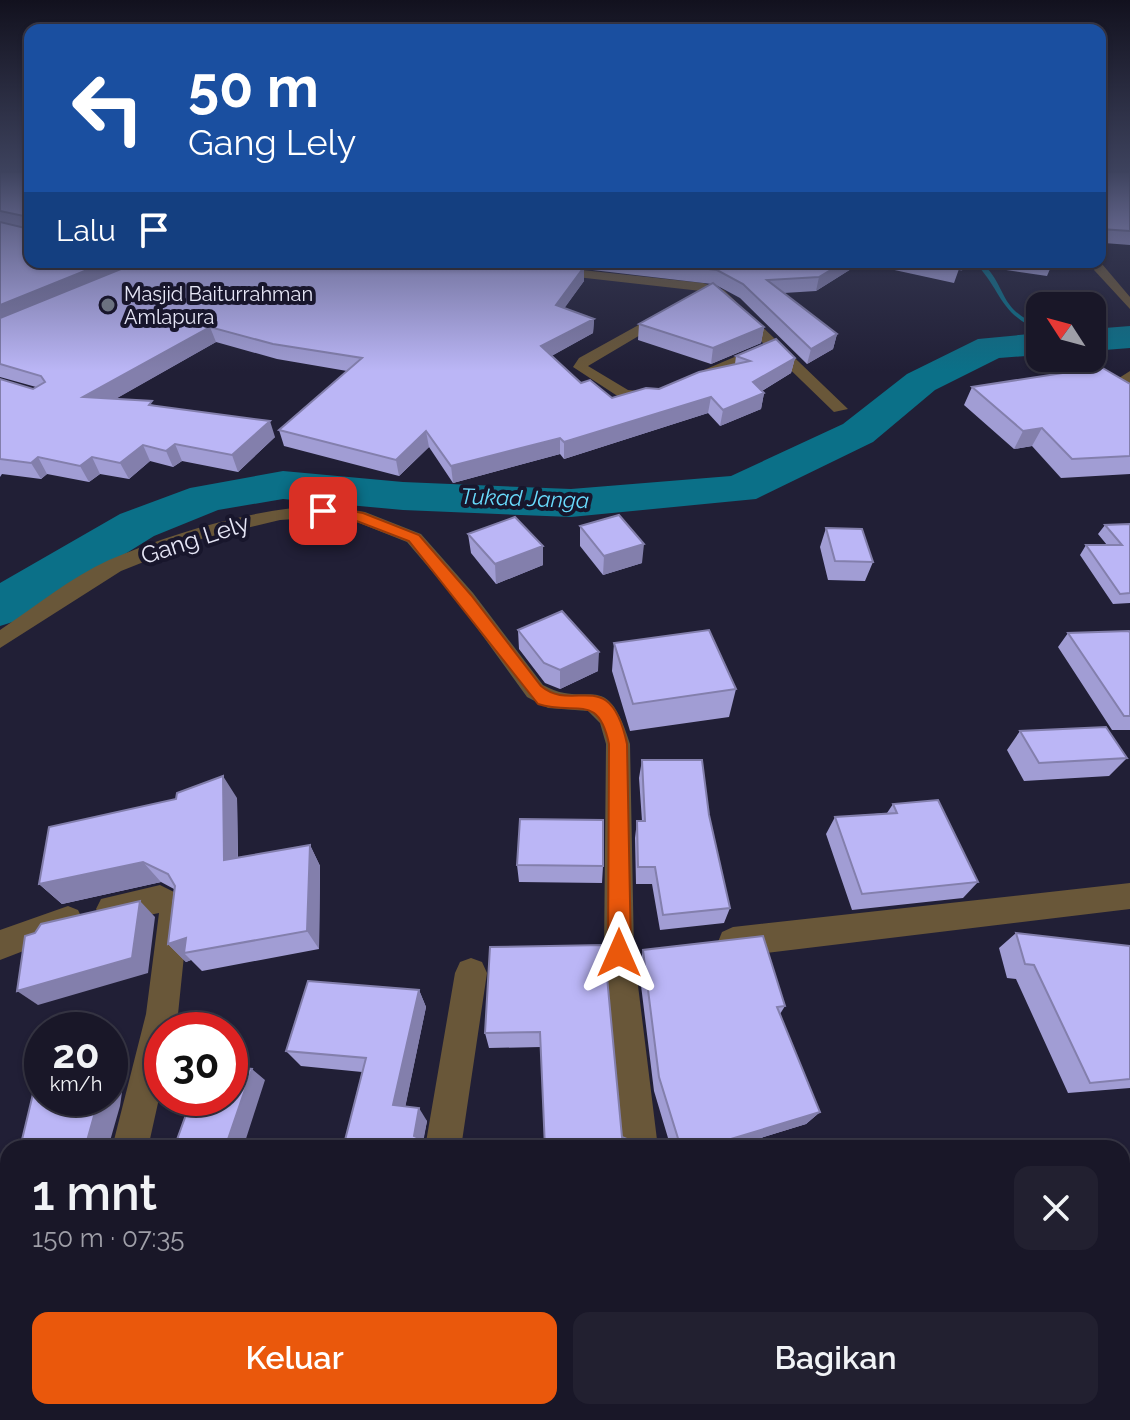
<!DOCTYPE html>
<html lang="id">
<meta charset="utf-8">
<style>
body{margin:0;font-family:Raleway,sans-serif;background:#222030;color:#f1f3f6;height:100vh;display:flex;flex-direction:column;font-size:30px;white-space:nowrap}
*{box-sizing:border-box;margin:0}
p{font-size:26px;color:#9f9fa8}
.icon{flex:none;width:44px;height:44px;fill:none;stroke:currentColor;stroke-width:2;stroke-linecap:round;stroke-linejoin:round}
.map{position:relative;flex:1;overflow:hidden}
.panel{position:absolute;left:0px;top:1140px;width:1130px;height:280px;display:flex;flex-direction:column;background:#191728;border-radius:24px 24px 0 0;box-shadow:0 2px 6px #0004,0 0 0 2px #373645}
.panel>*{flex:none}
.banner{position:absolute;left:24px;top:24px;width:1082px;height:244px;border-radius:16px;box-shadow:0 2px 6px #0004,0 0 0 2px #373645;background:#1a4fa0;color:#fff;overflow:hidden}
.needle{width:52px;rotate:306deg}
.buttons{position:absolute;left:1026px;top:292px;display:grid;gap:16px}
.buttons a{display:grid;place-items:center;width:80px;height:80px;border-radius:16px;background:#191728;box-shadow:0 2px 6px #0004,0 0 0 2px #373645;font-size:40px}
.speed{position:absolute;left:24px;top:1012px;display:flex;gap:16px;font-size:40px;font-weight:700;text-align:center}
.speed>*{display:grid;place-content:center;width:104px;height:104px;border-radius:50%;background:#191728;box-shadow:0 2px 6px #0004,0 0 0 2px #373645;line-height:1}
.speed small{font-size:20px;font-weight:400}
.speed .limit{border:12px solid #d22;background:#fff;color:#111}
.pin{position:absolute;display:grid;place-items:center;width:68px;height:68px;color:#fff;margin:-34px;border-radius:16px;box-shadow:0 4px 12px #0006}
.me{position:absolute;width:88px;margin:-44px;rotate:0deg;stroke-linejoin:round;filter:drop-shadow(0 0 6px #0008)}
.turn{display:flex;align-items:center;gap:28px;height:168px;padding:0 32px;font-size:36px}
.turn .icon{width:104px;height:104px;stroke-width:2.5}
.turn b{display:block;font-size:56px;line-height:68px}
.then{display:flex;align-items:center;height:76px;padding:0 32px;background:#0003;gap:16px;font-size:30px}
.round{display:grid;place-items:center;flex:none;width:84px;height:84px;border-radius:16px;background:#222030}
.summary{display:flex;align-items:center;justify-content:space-between;height:136px;padding:0 32px}
h1{font-size:48px;font-weight:600;line-height:60px}
.button{display:flex;gap:16px;margin-top:auto;padding:16px 32px}
.button a{flex:1;height:92px;border-radius:16px;background:#ea580c;color:#fff;font-size:32px;font-weight:600;line-height:92px;text-align:center}
.button a+a{background:#222030;color:#f1f3f6}
.map>svg:first-child{display:block}
.lines{fill:none;stroke-linecap:round;stroke-linejoin:round}
.stream{fill:#0b7088;fill-rule:evenodd}
.river{fill:#0b7088;fill-rule:evenodd}
.street{fill:#695739;fill-rule:evenodd}
.secondary{fill:#907442;fill-rule:evenodd}
.wall{fill:#a19dd4}
.shaded-wall{fill:#837fac}
.building{fill:#bbb6f6;stroke:#837fac;stroke-width:2}
.route{fill:#ea580c;stroke:#983908;stroke-width:2}
.worship-dot{fill:#6b7280;stroke:#18162c;stroke-width:3}
.labels{text-anchor:middle;dominant-baseline:central;stroke-width:8;stroke-linejoin:round;paint-order:stroke}
.far-poi-label{font-size:20px;fill:#e6e6f6;stroke:#18162c;text-anchor:start}
.far-water-label{font-size:22px;font-style:italic;fill:#69dbfd;stroke:#18162c}
.street-label{font-size:24px;fill:#e6e6f6;stroke:#18162c}
</style>
<div class="map">
<svg width="1130" height="1420" viewBox="0 0 1130 1420">
<rect width="100%" height="100%" fill="#211f36"/>
<g class="lines">
<path class="stream" d="M974,262C993,264 999,290 1009,304C1017,315 1028,321 1040,326V330C998,314 1002,289 974,262Z"/>
<path class="river" d="M1130,326V348L1092,351V329Z
M1040,333V355L999,358L935,390L873,442L756,499L571,517L403,510L283,499L218,510L154,536L19,620L0,626V583L120,514L190,488L283,471L403,482L571,489L731,476L843,424L907,374L978,339Z"/>
<path class="street" d="M1094,264H1102L1130,297V309L1094,270Z
M554,267L703,283L724,290L848,409L834,412L770,350L695,384H685V378L758,347H767L714,296L701,291L550,274L548,271Z
M662,312L674,315L588,366L628,390L662,393V399L619,397L573,367L579,358Z
M1130,371V383L1125,386L1130,391V406L1124,404L1108,385Z
M323,505L365,512L421,534L473,593L543,685C589,711 606,665 630,744L634,953L658,1148H622L604,953L606,744L600,723L588,711L548,708L527,697L459,603L407,542L354,521L323,517L280,520L204,538L121,571L0,648V630C35,607 71,577 109,560C177,531 250,510 323,505Z
M1130,883V909L733,957L722,952L718,942L722,932L733,927Z
M160,885L184,897L189,907L178,1014L174,1030H162V1085L148,1148H112L146,1014L159,913L111,923L101,919L96,909L101,899Z
M68,906L78,910L83,920L78,930L0,960V930Z
M471,958L482,962L487,973L461,1148H425L455,973L460,962Z
M10,1412H52L50,1420H6Z
M406,1412H448V1420H404Z
M652,1412H694L697,1420H653Z"/>
<path class="secondary" d="M101,262H119L145,273L135,276Z"/>
</g>
<path class="wall" d="M0,172H30V262H115L119,270L133,264L128,262H951L959,269L954,283L867,264H859L816,291L784,293L837,334L833,349L807,364L740,298L714,284L764,327L761,343L711,364L638,340L639,324L712,284L584,269V281L564,308L594,319L593,333L551,356L581,383L612,398L659,389L735,364L736,356L795,358L791,373L762,391L764,393L761,409L720,426L708,413L564,459L560,454L453,483L429,447L399,476L284,446L279,430L347,371L277,359L216,342L115,399L154,405L275,437L238,472L182,461L173,467L150,461L129,479L100,474L89,482L47,474L41,479L2,474L0,477V379L33,389L36,387L0,377Z
M1100,172H1130V245L1104,243L1100,251Z
M986,262H1053L1047,276L986,267Z
M1130,384V474L1061,478L1032,446L1014,449L964,405L972,387Z
M1130,524V603L1113,604L1080,555L1086,545H1107L1098,534L1105,525Z
M580,526L642,563L603,575L580,546Z
M826,528L873,562L865,581L828,580L820,547Z
M468,534L543,565L496,584L471,553Z
M518,630L598,671L560,689L545,683L519,649Z
M1068,633H1130V730H1112L1058,647Z
M614,643L736,689L729,717L630,731L612,671Z
M1020,731L1127,758L1109,776L1024,781L1007,750Z
M642,760L709,815L730,908L724,923L660,930L652,884H636L635,838L637,821H642L639,778Z
M237,798L238,858L310,845L320,866L319,949L202,971L191,960L186,962L168,944L174,889L161,882L62,904L39,884Z
M893,804L978,882L963,898L852,910L826,834L835,817L887,813Z
M517,865L603,866L602,883L519,882Z
M1016,933L1130,946V1088L1068,1093L1016,979L1007,978L999,948Z
M490,947L622,1137L541,1047L489,1048L485,1033Z
M643,950L785,1006L780,1014L820,1112L806,1124L728,1148H671L654,1091L639,969Z
M419,990L426,1007L405,1107L427,1121L423,1140L429,1148H343L362,1072L301,1066L286,1051Z
M0,1178H8V1296L0,1297Z
M0,1353L8,1354L9,1412L6,1420H0Z"/>
<path class="shaded-wall" d="M107,262H115L120,273L0,323V305Z
M844,262H860L859,264L816,291L819,277Z
M584,267V281L556,320V305Z
M594,319L593,333L541,362V346Z
M210,327L216,342L91,413L83,397Z
M764,327L761,343L711,364L713,348Z
M837,334L833,349L807,364L811,349Z
M795,358L791,373L750,398L753,382Z
M764,393L761,409L720,426L723,410Z
M711,397L708,413L564,459V442Z
M270,421L275,437L238,472L232,455Z
M1042,428L1032,446L1014,449L1023,431Z
M426,431L429,447L399,476L396,460Z
M560,438V454L453,483L451,466Z
M175,444L182,461L173,467L166,451Z
M143,445L150,461L129,479L120,463Z
M38,457L47,474L41,479L31,463Z
M92,457L100,474L89,482L80,466Z
M644,544L642,563L603,575L604,556Z
M543,546V565L496,584L495,564Z
M599,652L598,671L560,689V670Z
M223,776L237,798L238,881L224,860Z
M310,845L320,866L319,949L307,931Z
M143,862L161,882L62,904L39,884Z
M140,901L155,917L148,973L38,1005L17,991Z
M186,938L184,953L191,960L186,962L168,944Z
M419,990L426,1007L403,1118L393,1105Z
M110,1061L125,1071L120,1106L108,1148H85L99,1098H110Z
M252,1069L265,1080L243,1148H225Z
M419,1108L427,1121L423,1143V1140L429,1148H422L414,1136Z
M820,1112L806,1124L728,1148H701Z
M8,1357L9,1412L6,1420H0V1366L3,1358Z
M405,1412L402,1420H393L395,1414Z"/>
<path class="building" d="M0,172H30V262H107L0,305V222L25,228L24,216L0,211Z
M1100,172H1130V231L1100,229Z
M138,262H548L584,267L556,305L594,319L541,346L581,383L590,380L612,398L646,388L659,389L699,372L750,361L736,356L776,339L795,358L753,382L764,393L723,410L711,397L564,442L560,438L451,466L426,431L396,460L279,430L362,358L273,344L210,327L83,397L152,401L149,405L270,421L232,455L175,444L166,451L143,445L120,463L92,457L80,466L38,457L31,463L0,459V379L33,389L45,382L41,376L0,364V318Z
M646,262H844L819,277L767,280L837,334L811,349L743,284L717,270Z
M925,262H951L959,269Z
M713,283L764,327L713,348L639,324Z
M1101,367L1130,384V456L1072,459L1042,428L1023,431L972,387Z
M619,515L644,544L604,556L580,526Z
M515,517L543,546L495,564L468,534Z
M1130,524V593L1120,594L1086,545H1122L1105,525Z
M826,528L862,529L873,562L835,561Z
M562,611L599,652L560,670L544,663L518,630Z
M709,630L736,689L633,704L614,643Z
M1129,631L1130,633V716H1124L1068,633Z
M1106,727L1127,758L1039,763L1020,731Z
M642,760H702L709,815L730,908L663,915L655,867H638L637,821H645Z
M223,776L224,860L310,845L307,931L184,953L186,938L168,944L175,886L168,874L143,862L39,884L49,827L176,799L177,793Z
M938,800L978,882L862,894L835,817L897,813L893,804Z
M520,819L603,820V866L517,865Z
M140,901L132,958L17,991L25,936L35,933L41,924Z
M1016,933L1130,946V1079L1090,1083L1034,965L1025,964Z
M763,936L785,1006L777,1007L820,1112L701,1148H681L659,1077L643,950Z
M604,945L622,1137L629,1140L630,1148H545L540,1032L485,1033L490,947Z
M308,981L419,990L393,1105L419,1108L414,1136L423,1140L422,1148H343L366,1058L286,1051Z
M230,1067L252,1069L225,1148H174L192,1098H230Z
M38,1073H42V1098H99L85,1148H20Z
M0,1178H8V1290L0,1291Z
M293,1412H662L663,1414L655,1418V1420H441L442,1415L395,1414L393,1420H292Z"/>
<linearGradient id="sky" x2="0" y2="1"><stop stop-color="#12111e"/><stop offset="0.46" stop-color="#3d425d"/><stop offset="1" stop-color="#3d425d" stop-opacity="0"/></linearGradient>
<rect width="1130" height="371" fill="url(#sky)"/>
<path class="route" d="M323,506L363,513L419,535L471,595L541,686C574,714 610,664 627,744L631,953L628,961L619,964L611,961L608,953L609,744C598,692 576,716 538,704L409,541L354,520L318,514L316,511Z"/>
<circle class="worship-dot" cx="108" cy="305" r="8"/>
<g class="labels">
<g class="far-poi-label">
<text x="124" y="294">Masjid Baiturrahman<tspan x="124" dy="23">Amlapura</tspan></text>
</g>
<g class="far-water-label">
<text transform="translate(525 498) rotate(2)">Tukad Janga</text>
</g>
<g class="street-label">
<text transform="translate(195 539) rotate(-18)">Gang Lely</text>
</g>
</g>
</svg>
<div class="buttons">
<a><svg class="needle" viewBox="-14 -14 28 28"><path d="M0-13l5 13h-10z" fill="#e53935"/><path d="M0 13l5-13h-10z" fill="#9f9fa8"/></svg></a>
</div>
<div class="speed"><div>20<small>km/h</small></div><div class="limit">30</div></div>
<div class="pin" style="left:323px;top:511px;background:#d93025"><svg class="icon" aria-label="arrive" viewBox="0 0 24 24"><path d="M6 21V4h12l-3 4 3 4H6"/></svg></div>
<svg class="me" style="left:619px;top:953px" viewBox="-20 -20 40 40"><path d="M0-17L14 15 0 8-14 15z" fill="#ea580c" stroke="#fff" stroke-width="4"/></svg>
<div class="banner">
<div class="turn"><svg class="icon" aria-label="left" viewBox="0 0 24 24"><path d="M17 20v-9H6M10 6l-5 5 5 5"/></svg><div><b>50 m</b>Gang Lely</div></div>
<div class="then">Lalu<svg class="icon" aria-label="arrive" viewBox="0 0 24 24"><path d="M6 21V4h12l-3 4 3 4H6"/></svg></div>
</div>
<section class="panel">
<div class="summary"><div><h1>1 mnt</h1><p>150 m · 07:35</p></div><a class="round"><svg class="icon" aria-label="close" viewBox="0 0 24 24"><path d="M6 6l12 12M18 6L6 18"/></svg></a></div>
<div class="button"><a>Keluar</a><a>Bagikan</a></div>
</section>
</div>
